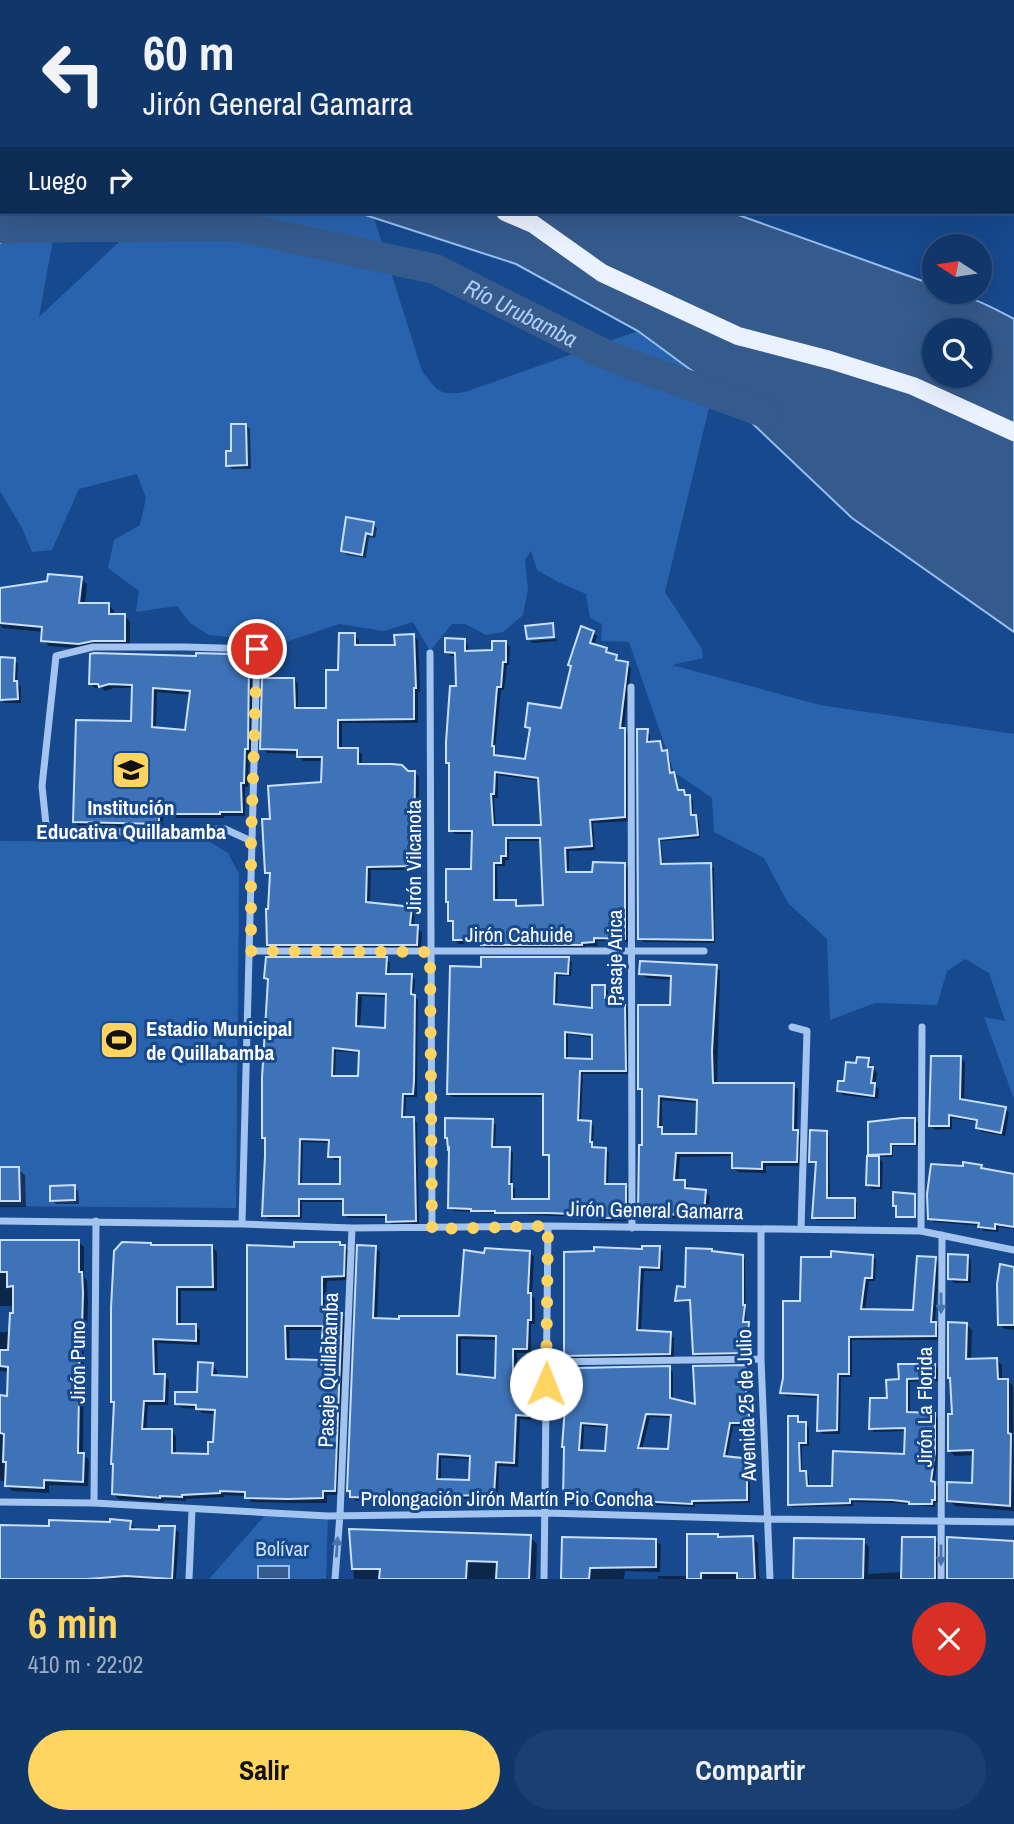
<!DOCTYPE html>
<html lang="es">
<meta charset="utf-8">
<style>
body{margin:0;font-family:"Archivo Narrow",sans-serif;background:#1a3f70;color:#f1f3f6;height:100vh;display:flex;flex-direction:column;font-size:26px;white-space:nowrap}
*{box-sizing:border-box;margin:0}
p{font-size:23px;color:#9cacc1}
.icon{flex:none;width:38px;height:38px;fill:none;stroke:currentColor;stroke-width:2;stroke-linecap:round;stroke-linejoin:round}
.map{position:relative;height:1579px;overflow:hidden}
.drawer{display:flex;flex-direction:column;background:#11376a;flex:1}
.drawer>*{flex:none}
.hud{position:absolute;left:0px;top:0px;width:1015px;height:214px;box-shadow:0 7px 28px #0002,0 0 0 2px #30517e;background:#11376a;color:#f1f3f6;overflow:hidden}
.needle{width:46px;rotate:282deg}
.controls{position:absolute;left:922px;top:234px;display:grid;gap:14px}
.controls a{display:grid;place-items:center;width:70px;height:70px;border-radius:50%;background:#11376a;box-shadow:0 7px 28px #0002,0 0 0 2px #30517e;font-size:35px}
.pin{position:absolute;display:grid;place-items:center;width:60px;height:60px;color:#fff;margin:-30px;border:4px solid #fff;border-radius:50%;box-shadow:0 2px 7px #0007}
.me{position:absolute;width:77px;margin:-38px;rotate:1deg;stroke-linejoin:round;filter:drop-shadow(0 0 5px #0008)}
.turn{display:flex;align-items:center;gap:24px;height:147px;padding:0 28px;font-size:32px}
.turn .icon{width:91px;height:91px;stroke-width:2.5}
.turn b{display:block;font-size:49px;line-height:60px}
.then{display:flex;align-items:center;height:66px;padding:0 28px;background:#0003;gap:14px;font-size:26px}
.round{display:grid;place-items:center;flex:none;width:74px;height:74px;border-radius:37px;background:#1a3f70}
.headline{display:flex;align-items:center;justify-content:space-between;height:119px;padding:0 28px}
h1{font-size:42px;font-weight:700;line-height:52px;color:#ffd461}
.primary-button{display:flex;gap:14px;margin-top:auto;padding:14px 28px}
.primary-button a{flex:1;height:80px;border-radius:42px;background:#ffd461;color:#111;font-size:28px;font-weight:700;line-height:80px;text-align:center}
.primary-button a+a{background:#1a3f70;color:#f1f3f6}
.map>svg:first-child{display:block}
.green{fill:#2963ad}
.water{fill:#355a8c;stroke:#95bff2;stroke-width:2;fill-rule:evenodd}
.shadow{fill:#0007;fill-rule:evenodd}
.lines{fill:none;stroke-linecap:round;stroke-linejoin:round}
.river{stroke:#355a8c;stroke-width:30}
.building{fill:#3f73b7;stroke:#c9dffb;stroke-width:2;fill-rule:evenodd}
.street{stroke:#a3c4ef;stroke-width:7}
.primary{stroke:#ebf2ff;stroke-width:18}
.oneway{fill:#4874b0}
.route{stroke:#ffd461;stroke-width:12;stroke-dasharray:0 21.6}
.labels{text-anchor:middle;dominant-baseline:central;stroke-width:6;stroke-linejoin:round;paint-order:stroke}
.poi-label{font-size:21px;font-weight:bold;fill:#fff;stroke:#17498e}
.street-label{font-size:21px;fill:#fff;stroke:#17498e}
.park-label{font-size:21px;fill:#c9dffb;stroke:#17498e}
.water-label{font-size:23px;font-style:italic;fill:#aecef6;stroke:#17498e}
</style>
<div class="map">
<svg width="1014" height="1579" viewBox="0 0 1014 1579">
<rect width="100%" height="100%" fill="#17498e"/>
<path class="green" d="M40,212H58L39,317L151,212H356L374,218L422,371C438,391 438,396 465,392L638,331L714,387L665,592L702,649L703,658L672,665L820,705L1014,734V1099L984,1017L1005,1021L989,973L965,959L947,971L937,1005L875,1003L830,1020L827,939L788,903L764,858L714,832L712,798L674,772L629,642L601,641L602,624L590,618L586,594L558,582L537,570L531,551L525,560L528,589L523,615L503,632L486,635L465,624H452L430,651L413,622L384,631L339,624L283,643L209,635L190,623L177,606L136,612L139,591L108,568L114,540L140,525L146,498L137,474L79,489L52,550L32,552L22,528L0,491V243Z
M0,841L210,842L228,853L239,874L236,1208L0,1206Z
M266,1514L328,1516L326,1579H209Z"/>
<path class="water" d="M2,53V212H40L0,243Z
M356,212H730L934,285V292C964,292 988,305 1014,319V632L852,518L714,387L638,331L516,264ZM934,331H980V376H934Z
M258,1566H289V1579H258Z"/>
<path class="shadow" d="M246,425L250,429L251,469H232L228,465Z
M373,524L377,528L375,538L369,537L366,558L347,555L342,551Z
M81,579L87,584L85,605H109L114,611V616H125L130,622V646L85,649L49,646L43,640L44,632L3,628L0,625V593Z
M593,632L597,636L594,646L606,650L631,668L624,730L628,734L629,821L593,823L595,850L569,851V874H594L624,864L629,869V942L597,941L598,946H585V948H487L482,944H459L455,940V926L450,921L473,870L474,834H455L451,830V765L448,762L458,688L457,656H451L446,652L464,640L468,645V652H493L506,643L510,647L509,665H507L504,690H501L495,750L497,757L526,761L531,731L526,726L562,710ZM498,775L540,781L543,827H496L494,798H498ZM509,841H542L545,907L519,906L515,902H498L497,866H505V860H509Z
M354,635L359,640V647H396L413,636L418,640L420,692H418V723H342V750H357L362,754V766L414,772L419,777L418,870H371L370,904L411,908L415,913L414,927L422,932L421,949H273L268,944L271,877L266,872L272,821L323,784V761H303L299,754L267,753L262,748L294,679L298,684V710H328L339,671Z
M557,639V641L532,643L530,641Z
M231,656L233,669L234,659L248,663L253,668L252,753H249L248,787H245V816H224V818H163V828L79,826L74,821L132,723L134,688H114L105,691L102,688H95L91,684L198,658ZM157,692L191,695L187,732L156,729Z
M0,659L14,660L18,664L17,683L21,687V703H5L0,699Z
M647,731L650,735V744L660,742L664,752L669,755L672,773L676,777L680,792H684L693,800V817L699,820L700,838L661,841L663,866L710,865L714,868L715,943L643,942L639,938Z
M387,959L390,963L389,976H411L415,980L414,996L418,1000L417,1097H406L405,1119H414L417,1123L419,1224L392,1225L388,1218H348L345,1214V1202H302V1219H268L264,1215L267,1141L264,1138L269,981L266,978ZM362,996L387,997V1030L360,1028ZM336,1051L361,1053L360,1078H335ZM303,1142L331,1143L330,1156L334,1160H342V1186H302Z
M568,959L572,962L571,976H558L557,1006L594,1010L604,987L608,991V999L623,1000L628,1010L629,1074H583L581,1122L591,1123L594,1127L593,1145L595,1149H605L609,1153L608,1185L625,1186L629,1189V1215H626V1221H601L598,1218L454,1211L450,1208L492,1121L496,1125L495,1149H509L513,1152L512,1186L515,1189V1201H551V1158L545,1154V1097H452L449,1094L482,969ZM568,1034L594,1038V1061L568,1060Z
M716,966L720,971L717,1084L793,1085L798,1089L797,1132L802,1137L801,1166H766V1173L738,1172L733,1168V1156L680,1157L678,1182H684L689,1187V1190L705,1192L710,1196L708,1216L688,1214V1219L645,1217L640,1212L644,1146V1092L640,1088L671,1007L673,980L646,978L641,974ZM662,1100L699,1103L698,1136H666L662,1130Z
M961,1058L965,1062L964,1101L1005,1108L1009,1113L1005,1136L982,1132L978,1127V1122L952,1118V1129L935,1130L931,1126Z
M868,1060L877,1073L875,1086L879,1089L878,1099L843,1095L839,1091L857,1065Z
M915,1119L918,1123V1146H893V1157H878L883,1162L882,1189H872L868,1185L874,1158L870,1154Z
M826,1132L829,1136L830,1200H854L857,1203V1220H817L814,1217L817,1164L811,1161Z
M981,1166L985,1170L1014,1176V1229L999,1227L998,1232L984,1231L980,1226L934,1222L930,1218Z
M0,1169H18L25,1175L26,1207H0Z
M74,1187L78,1191L79,1204H56L52,1200Z
M914,1195L916,1218H900L898,1207L894,1205Z
M0,1242H79L84,1247V1277L87,1280L88,1300L87,1334H84L83,1454L89,1460L88,1486L49,1485V1493L12,1491L6,1485L7,1481H0V1397L9,1398L10,1372L0,1371V1332H12V1306H0Z
M340,1243L349,1251L348,1280L327,1281L326,1313L342,1314L346,1319L339,1495H327V1503H293L251,1502L247,1496L224,1495V1497L186,1499V1501L164,1500V1502L118,1499L114,1494L153,1247H212L217,1252V1291H181V1326L195,1325L200,1330V1345L157,1343L158,1376H164L169,1380L168,1405H148L146,1431H171L176,1436V1455L210,1456L215,1443L216,1414L202,1413L199,1409L182,1408L177,1404L198,1394L212,1365L217,1370V1377L249,1379L295,1249ZM289,1330H324L322,1362L290,1361Z
M375,1248L380,1252L377,1320L461,1318L486,1255L530,1252L534,1257L532,1296L535,1299V1324H531V1353H517V1381L530,1384L534,1389L532,1420L520,1419L518,1467L499,1466L498,1499L442,1500L376,1497V1501H356L352,1496L349,1490ZM461,1339L498,1340L497,1379L461,1376ZM441,1458L472,1459L471,1482L441,1481Z
M659,1248L663,1252V1271H644L641,1332L670,1334L674,1338V1358L570,1359L566,1355L595,1253Z
M712,1250L715,1253L742,1257L745,1259L746,1324L751,1326L749,1355L697,1356L694,1353L692,1302H679L677,1300L687,1289Z
M872,1256L876,1260L875,1281H869L865,1311L915,1312L935,1258L939,1262L935,1323L939,1328V1340H852V1377H841L840,1434H822L818,1430L819,1398L786,1396L782,1393L802,1303Z
M967,1256L971,1260V1283H954L950,1278Z
M1014,1268V1330L1005,1329L999,1324Z
M967,1325L972,1330L971,1361L996,1360L1002,1365V1380H1008L1013,1386L1014,1511L955,1506L949,1500L973,1485L974,1455L955,1456L949,1451Z
M935,1365L938,1369V1381L910,1382V1414L935,1415L938,1419V1456L934,1483L938,1487V1503H935V1507L896,1503L853,1502V1506L793,1507L789,1504L798,1417L801,1424H806L809,1428V1446H802V1472L809,1476V1488H833L906,1455L907,1431L874,1432L871,1429L900,1381Z
M746,1367L750,1371L748,1378L752,1382L749,1399L752,1402V1426H733L727,1459L752,1461L756,1465L754,1480H750V1503L695,1504V1507L621,1503V1505L569,1504L565,1500L566,1449L563,1447L567,1396L669,1368L673,1372V1401L697,1407ZM650,1417L672,1418L669,1451L642,1450ZM584,1426L608,1428L606,1453L583,1452Z
M130,1522L135,1528V1531L160,1532L174,1528L179,1533L176,1579H0L51,1528Z
M351,1531L530,1537L537,1544L536,1579H354Z
M717,1536L720,1539L753,1538L758,1543L759,1576L761,1579H658V1576H688Z
M934,1539L940,1545V1579H795L863,1541L869,1547L868,1574L903,1572Z
M655,1540L661,1545L660,1572L625,1571L624,1579H563Z"/>
<g class="lines">
<path class="river" id="s1" d="M0,228L235,226L435,269L606,355L765,413"/>
</g>
<path class="building" d="M231,424H246L247,465L226,466V451H231Z
M346,517L374,522L372,535L366,533L362,555L341,551Z
M48,574L82,577L79,603H109V614H125V641H93L79,644L41,641L42,627L0,623V588L47,581Z
M553,623L554,637L527,639L525,626Z
M581,626L594,631L590,643L607,648L606,652L617,655L616,660L628,662L620,728H625V817L590,820L592,846L565,848L566,872H592L593,862L625,863V939L594,938V942L582,943V945H481V940H453V921H448V902H446V869H471L472,831H449V763H446V742L450,686H456L455,653L445,652V638L465,639V651L492,650V641H506V662H503L501,687H497L492,746H494V755L525,759L530,728L525,727L528,703L561,708L571,666L568,665ZM495,772L538,778L541,825H493L491,794H494ZM506,838H540L543,905L516,906V900H494V863H501V856H506Z
M339,633H355V645H395L394,635L414,634L416,688H414V719L338,720V748H358V764H392L402,765L408,771H415L414,866L367,867L366,902L412,907L410,925H418L417,945H267L266,909H268L270,873H265L262,819H270L268,786L321,782L322,757H297V750L260,749L262,678H294L295,708H326V670H338Z
M94,653L196,656V653L232,654V660L249,662L248,749H245L244,783H241L242,812H220V814H159V824L73,822L76,720L131,721L132,685L109,684L99,687L98,684H89L90,654ZM153,688L190,691L185,730L152,727Z
M0,657L15,658L14,681H17L18,699L0,700Z
M637,729H648L647,742L660,741L662,751L667,750L670,773L674,772L678,790H684L685,795H690L691,815H696L698,835L659,839L661,864L711,863L713,940L638,939Z
M266,957H387L386,974H412L411,994L415,995L414,1081L413,1094H403L402,1117H414L416,1221L386,1222V1215H343V1199H299V1216H262L265,1156V1138H262V1078L268,979L264,978ZM357,993L386,994L385,1028L356,1026ZM333,1048L359,1051L358,1076H332ZM300,1139L329,1140L328,1157H340V1184H299Z
M481,957H569L568,974L555,973L554,1004L592,1008V985H605V998H623V1005H625L626,1071H580L578,1120L591,1121L590,1142H592V1147L606,1148L605,1184H626V1212H623V1218H596V1215L548,1213H495V1211H471V1209L448,1208L449,1148L448,1149L447,1138H445V1118L493,1119L492,1147H510L509,1184H512V1199H549V1155H543V1094H447L450,966L481,967ZM565,1032L592,1035V1059L565,1058Z
M640,961L717,965L712,1051L713,1083H794L793,1130H798L797,1162H762V1169L732,1168V1153H676L674,1180H685V1188L706,1190L704,1212L684,1211V1215L638,1213L639,1145H642V1089H638V1005H670L671,976L639,974ZM659,1096L697,1100L696,1134H662V1127H658Z
M931,1056H961L960,1099L1006,1107L1001,1133L976,1128L977,1120L949,1115V1126H929Z
M857,1057L869,1058L868,1067H873L871,1083H875L874,1096L837,1091L838,1081H844L846,1062L856,1063Z
M902,1118H915V1144H891V1154L868,1155V1122Z
M810,1130L827,1131V1198H855V1218H812L816,1162H809Z
M867,1156H879V1186L866,1185Z
M963,1162L982,1165L981,1168L1014,1174V1227L995,1224V1229L978,1227L979,1223L928,1219L927,1194L931,1164L963,1166Z
M0,1167H19L20,1201H0Z
M75,1185V1200L50,1201V1186Z
M893,1192L915,1194V1217H896V1206H893Z
M0,1240H79V1272H82L83,1293L82,1329H80L78,1453H84L83,1482L44,1480V1488L5,1486L6,1462H3L4,1434L0,1433V1395L7,1396L8,1367L0,1366V1350H8L10,1313H13V1286L7,1287V1272H0Z
M122,1242L151,1243V1245H212L213,1287H177V1324H196V1341L153,1339L154,1374H165L164,1401H144L142,1429H172V1453L208,1454V1442H213L215,1410L196,1409V1405L175,1404V1392H197L198,1362L213,1363L212,1375L247,1377V1245L294,1247V1242H340V1245H345L344,1276L322,1277V1312L342,1313L335,1491H323V1498L288,1499L245,1498V1492L220,1491V1493L182,1495V1497L160,1496V1498L112,1494L113,1464H111L114,1402H111V1308L114,1251ZM285,1326H323L320,1360L286,1359Z
M357,1245L376,1246L373,1318L399,1319V1316H459L464,1250L484,1253L485,1248L530,1251L528,1293H531V1320H528L527,1349H513V1379L531,1382L528,1416L516,1415L514,1463L496,1462L494,1495L437,1496L372,1493V1498L350,1497V1491H347ZM457,1335L496,1336L495,1378L457,1374ZM438,1454L470,1456L469,1480L437,1479Z
M642,1246H660L659,1268L640,1267L637,1330L671,1332L670,1354L564,1356V1252L594,1251V1247L642,1249Z
M686,1248L712,1249V1251L743,1255V1305H745L743,1322H749L747,1353L693,1354L690,1300L675,1301L677,1286L685,1287Z
M831,1251L873,1255L872,1278H865L861,1309L913,1310L917,1256L936,1257L931,1322H936V1336L849,1337V1374H838L837,1430L817,1431L818,1395L780,1393L783,1378V1301H800L801,1257H831Z
M948,1254L968,1255L967,1280L948,1279Z
M1000,1264L1014,1267V1325H998L997,1284Z
M948,1322L967,1323L966,1359L997,1358L998,1379H1008V1433L1011,1434L1010,1506L947,1501V1482L972,1483L973,1450L948,1451V1414H952L950,1378H948Z
M898,1364H935V1378L907,1379V1412L935,1413V1452L931,1481L935,1482V1500H932V1504H909V1502L892,1500L850,1499V1503L788,1505V1416H798V1422H806V1443H799L800,1471H806L807,1486H832L833,1451L904,1454L905,1428L869,1429L870,1398H887L886,1380L899,1379Z
M747,1365L745,1372L750,1377L745,1397H749V1423H730L724,1456L752,1459L751,1477H747V1500L692,1501V1504L618,1500V1502L563,1500L564,1447H562L566,1394H570L578,1368L670,1366V1398L695,1404L693,1366ZM646,1414L671,1415L668,1449L638,1448ZM581,1423L607,1425L605,1451L579,1450Z
M110,1519L131,1521L130,1529L159,1530V1526H175L172,1579L126,1576L88,1579H0V1525L49,1526V1520L110,1522Z
M349,1529L531,1535L529,1579H496L497,1562L467,1561L466,1579H379L380,1569H352Z
M687,1534H718V1537L753,1536L755,1579H737V1573H701V1579H687Z
M562,1537L656,1539V1567L590,1568L589,1579H561Z
M902,1537H935V1579H901Z
M947,1537L1014,1541V1579H947Z
M794,1538L864,1539L863,1579H793Z"/>
<g class="lines">
<path class="street" d="M430,653L432,1229
M631,687L632,1228
M251,951H704
M792,1027L807,1031L801,1229
M0,1221L242,1224L352,1228L548,1226L921,1231L1014,1250
M242,1224C248,1032 251,841 257,649L185,647H93L56,656L42,786L47,834L225,829L251,841
M761,1229V1359L770,1579
M921,1231L922,1027
M546,1362L761,1359
M0,1502L94,1503L328,1516L545,1513L768,1519L1014,1522
M94,1503L96,1221
M189,1579L192,1510
M335,1579L340,1514L352,1228
M544,1579L548,1226
M941,1579L942,1235"/>
<path class="primary" d="M0,57L2,56
M505,212L533,224L602,273L738,336L830,360L913,386L1014,432"/>
</g>
<defs><path id="oneway-solid" d="M-6-.8H1V-3.2L6.5 0L1 3.2V.8H-6Z" transform="scale(1.75)"/></defs>
<g class="oneway">
<use href="#oneway-solid" transform="translate(941 1303) rotate(90)"/>
<use href="#oneway-solid" transform="translate(337 1547) rotate(-86)"/>
<use href="#oneway-solid" transform="translate(941 1555) rotate(90)"/>
</g>
<g class="lines">
<path class="route" d="M257,649L251,841V951L430,952L432,1229L548,1226L546,1384"/>
</g>
<defs>
<g id="school-square" transform="scale(2.0125)"><rect x="-9" y="-9" width="18" height="18" rx="4" fill="#ffd461" stroke="#17498e"/><path d="M0-5L7-2L0 1L-7-2ZM-4 1L0 2.5L4 1V4Q0 6-4 4Z" fill="#111"/></g>
<g id="stadium-square" transform="scale(2.0125)"><rect x="-9" y="-9" width="18" height="18" rx="4" fill="#ffd461" stroke="#17498e"/><path d="M0-5a6.5 5 0 1 0 0 10a6.5 5 0 1 0 0-10ZM-3.5-1.8h7v3.6h-7Z" fill="#111"/></g>
</defs>
<g fill-rule="evenodd">
<use href="#school-square" x="131" y="770"/>
<use href="#stadium-square" x="119" y="1040"/>
</g>
<g class="labels">
<g class="poi-label">
<text x="131" y="807">Institución<tspan x="131" dy="24">Educativa Quillabamba</tspan></text>
<text x="146" y="1028" text-anchor="start">Estadio Municipal<tspan x="146" dy="24">de Quillabamba</tspan></text>
</g>
<g class="street-label">
<text transform="translate(413 857) rotate(-90)">Jirón Vilcanota</text>
<text x="519" y="934">Jirón Cahuide</text>
<text transform="translate(614 958) rotate(-90)">Pasaje Arica</text>
<text transform="translate(655 1210) rotate(1)">Jirón General Gamarra</text>
<text transform="translate(77 1362) rotate(-90)">Jirón Puno</text>
<text transform="translate(328 1370) rotate(-88)">Pasaje Quillabamba</text>
<text transform="translate(746 1405) rotate(-92)">Avenida 25 de Julio</text>
<text transform="translate(924 1407) rotate(-90)">Jirón La Florida</text>
<text x="507" y="1498">Prolongación Jirón Martín Pio Concha</text>
</g>
<g class="park-label">
<text x="282" y="1548">Bolívar</text>
</g>
<g class="water-label">
<text stroke="none"><textPath href="#s1" startOffset="536">Río Urubamba</textPath></text>
</g>
</g>
</svg>
<div class="controls">
<a><svg class="needle" viewBox="-14 -14 28 28"><path d="M0-13l5 13h-10z" fill="#e53935"/><path d="M0 13l5-13h-10z" fill="#9cacc1"/></svg></a>
<a><svg class="icon" aria-label="search" viewBox="0 0 24 24"><circle cx="10" cy="10" r="6"/><path d="M15 15l6 6"/></svg></a>
</div>
<div class="pin" style="left:257px;top:649px;background:#d93025"><svg class="icon" aria-label="arrive" viewBox="0 0 24 24"><path d="M6 21V4h12l-3 4 3 4H6"/></svg></div>
<svg class="me" style="left:546px;top:1384px" viewBox="-20 -20 40 40"><circle r="19" fill="#fff"/><path d="M0-13L10 11 0 6-10 11z" fill="#ffd461"/></svg>
<div class="hud">
<div class="turn"><svg class="icon" aria-label="left" viewBox="0 0 24 24"><path d="M17 20v-9H6M10 6l-5 5 5 5"/></svg><div><b>60 m</b>Jirón General Gamarra</div></div>
<div class="then">Luego<svg class="icon" aria-label="right" viewBox="0 0 24 24"><path d="M7 20v-9h11M14 6l5 5-5 5"/></svg></div>
</div>
</div>
<section class="drawer">
<div class="headline"><div><h1>6 min</h1><p>410 m · 22:02</p></div><a class="round" style="background:#d93025;color:#fff"><svg class="icon" aria-label="close" viewBox="0 0 24 24"><path d="M6 6l12 12M18 6L6 18"/></svg></a></div>
<div class="primary-button"><a>Salir</a><a>Compartir</a></div>
</section>
